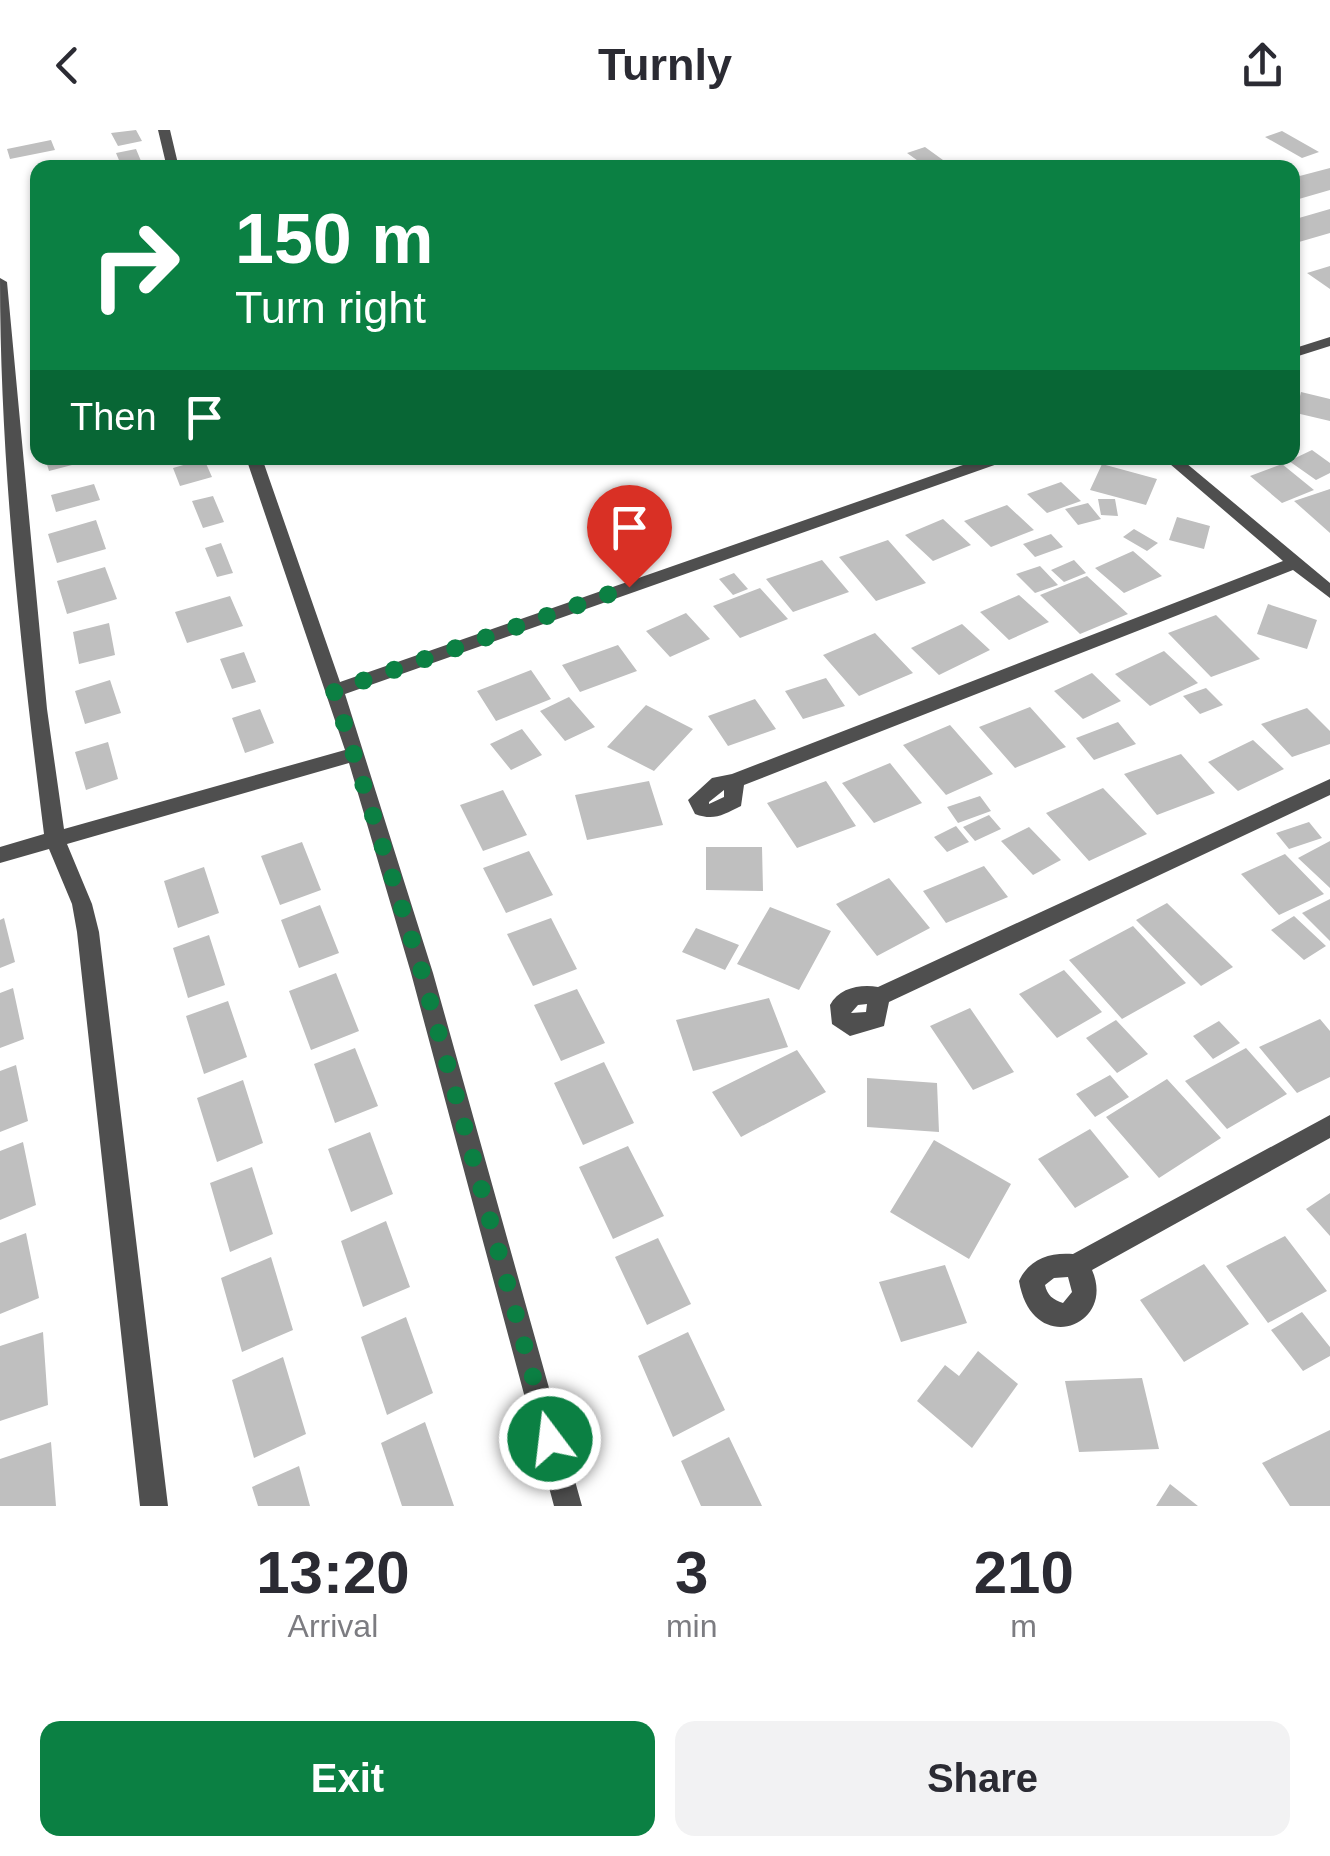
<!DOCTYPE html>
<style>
body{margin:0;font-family:Helvetica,sans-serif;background:#f2f2f3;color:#2b2b33;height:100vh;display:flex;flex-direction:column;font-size:38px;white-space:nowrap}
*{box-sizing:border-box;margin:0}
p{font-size:32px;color:#7c7c81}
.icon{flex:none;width:55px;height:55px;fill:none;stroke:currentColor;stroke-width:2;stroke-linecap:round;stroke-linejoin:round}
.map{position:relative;height:1376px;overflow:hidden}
.panel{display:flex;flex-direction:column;background:#fff;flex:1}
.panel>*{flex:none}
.top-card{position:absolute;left:30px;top:30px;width:1270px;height:305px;border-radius:20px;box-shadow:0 2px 8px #0004;background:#0b8043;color:#fff;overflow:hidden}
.pin{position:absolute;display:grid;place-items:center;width:85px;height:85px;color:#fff;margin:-102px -42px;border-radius:50% 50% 50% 0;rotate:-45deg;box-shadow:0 0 10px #0007}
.pin .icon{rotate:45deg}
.me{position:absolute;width:110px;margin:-55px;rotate:345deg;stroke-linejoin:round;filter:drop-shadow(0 0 8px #0008)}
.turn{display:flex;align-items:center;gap:35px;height:210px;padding:0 40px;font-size:45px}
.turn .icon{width:130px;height:130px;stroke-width:2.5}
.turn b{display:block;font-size:70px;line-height:85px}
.then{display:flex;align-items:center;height:95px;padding:0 40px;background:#0003;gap:20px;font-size:38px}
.eta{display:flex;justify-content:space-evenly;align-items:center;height:170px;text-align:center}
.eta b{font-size:60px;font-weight:700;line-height:70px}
.primary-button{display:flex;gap:20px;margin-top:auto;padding:20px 40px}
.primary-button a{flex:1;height:115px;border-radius:20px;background:#0b8043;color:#fff;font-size:40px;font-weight:700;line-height:115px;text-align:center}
.primary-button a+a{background:#f2f2f3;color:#2b2b33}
header{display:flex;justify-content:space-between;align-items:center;height:130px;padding:0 40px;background:#fff;font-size:45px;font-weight:700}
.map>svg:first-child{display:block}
.building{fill:#bfbfbf}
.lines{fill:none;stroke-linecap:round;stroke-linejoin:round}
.street{fill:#4f4f4f;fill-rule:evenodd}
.route{stroke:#0b8043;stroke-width:18;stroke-dasharray:0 32.4}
</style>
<header><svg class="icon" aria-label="back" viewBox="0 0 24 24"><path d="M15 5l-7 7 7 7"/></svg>Turnly<svg class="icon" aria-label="share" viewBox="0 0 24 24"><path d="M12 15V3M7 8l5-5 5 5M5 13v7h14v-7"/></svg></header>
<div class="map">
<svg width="1330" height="1376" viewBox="0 0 1330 1376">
<rect width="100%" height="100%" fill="#fff"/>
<path class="building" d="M136,0L142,11L118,16L111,3Z
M1282,1L1319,22L1302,28L1265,7Z
M51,10L55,20L10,29L7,19Z
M925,17L954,38H928L907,23Z
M136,19L141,31L121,35L116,23Z
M1330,38V60L1292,71V48Z
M1330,79V103L1292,114V90Z
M1330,136V159L1307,143Z
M1301,262L1330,269V291L1296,283Z
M1312,320L1330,333V343L1316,350L1289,331Z
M45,328H95V329L49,341Z
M204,329L212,347L180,356L173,338Z
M1102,334L1157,349L1146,375L1090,360Z
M1282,334L1314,360L1282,373L1250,346Z
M1061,352L1081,371L1047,383L1027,364Z
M94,354L100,370L56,382L51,365Z
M1330,359V403L1294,371Z
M213,366L224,392L203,398L192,371Z
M1098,369H1115L1118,386L1101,385Z
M1088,373L1101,389L1078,395L1065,379Z
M1007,375L1034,400L991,417L964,391Z
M1177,387L1210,396L1204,419L1169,410Z
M943,389L971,415L933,431L905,405Z
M96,390L106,419L57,433L48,404Z
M1134,399L1158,413L1147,421L1123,407Z
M1051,404L1063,417L1035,427L1023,414Z
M888,410L926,453L876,471L839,427Z
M221,413L233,443L217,447L205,418Z
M1133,421L1162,446L1124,463L1095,438Z
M822,430L849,462L793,482L766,449Z
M1074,430L1086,443L1064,452L1051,440Z
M1040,436L1058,455L1035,463L1016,444Z
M105,437L117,469L67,484L57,451Z
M734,443L748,459L733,465L719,449Z
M1087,446L1128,484L1080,504L1040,465Z
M760,458L788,489L740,508L713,476Z
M1019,465L1049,492L1009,510L980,482Z
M230,466L243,496L187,513L175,482Z
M1268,474L1317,490L1307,519L1257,504Z
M686,483L710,509L670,527L646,501Z
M1216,485L1260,529L1211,547L1168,503Z
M109,493L115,525L79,534L73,502Z
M962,494L990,520L939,545L911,518Z
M875,503L913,543L859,566L823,525Z
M618,515L637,541L580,562L562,535Z
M1164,521L1198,553L1150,576L1115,544Z
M244,522L256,552L232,559L220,529Z
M531,540L551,569L496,591L477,561Z
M1092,543L1121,571L1083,589L1054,561Z
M826,548L845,576L803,589L785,561Z
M110,550L121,583L85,594L75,561Z
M1206,558L1223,575L1200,584L1183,566Z
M569,567L595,597L565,611L540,581Z
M755,569L776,599L728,616L708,586Z
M646,575L693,599L654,641L607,617Z
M1030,577L1066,617L1015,638L979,597Z
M1307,578L1330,601V614L1292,627L1261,594Z
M260,579L274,613L245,623L232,588Z
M1118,592L1136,614L1094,630L1076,608Z
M950,595L993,644L946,665L903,615Z
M522,599L542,625L511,640L490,614Z
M1253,610L1284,639L1238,661L1208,632Z
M108,612L118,649L86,660L75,622Z
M1181,624L1215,663L1157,685L1124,644Z
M890,633L922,673L874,693L842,653Z
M649,651L663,695L587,710L575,665Z
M826,651L856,696L797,718L767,673Z
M1103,658L1147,704L1089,731L1046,683Z
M503,660L527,705L483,721L460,675Z
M980,666L991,681L958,693L947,677Z
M989,685L1001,699L975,711L963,697Z
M1309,692L1322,708L1289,719L1276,703Z
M956,696L969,712L947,722L934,707Z
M1029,697L1061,730L1033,745L1001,711Z
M1330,711V758L1298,728Z
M302,712L321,760L280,775L261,726Z
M706,717H762L763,761L706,760Z
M529,721L553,765L506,783L483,738Z
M1285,724L1324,764L1279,785L1241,744Z
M984,736L1008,767L946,793L923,761Z
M204,737L219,783L178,798L164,751Z
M889,748L930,798L877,826L836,774Z
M1330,769V811L1302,783Z
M1167,773L1233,837L1201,856L1136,790Z
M320,775L339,823L299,838L281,790Z
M770,777L831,801L799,860L737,834Z
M1294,786L1326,816L1304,830L1271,800Z
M4,788L15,832L0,838V790Z
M551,788L577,839L533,856L507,804Z
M1133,796L1186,853L1122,889L1069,830Z
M696,798L739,815L725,840L682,822Z
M209,805L225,855L188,868L173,818Z
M1064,840L1102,882L1057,908L1019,864Z
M336,843L359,901L311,920L289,861Z
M13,858L24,909L0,918V863Z
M577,859L605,913L561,931L534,875Z
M769,868L788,917L693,941L676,890Z
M228,871L247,927L204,944L186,886Z
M970,878L1014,942L973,960L930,896Z
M1320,889L1330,901V947L1297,963L1259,917Z
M1116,890L1148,924L1117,943L1086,908Z
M1219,891L1240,913L1213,929L1193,906Z
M355,918L378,976L335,993L314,934Z
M1246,918L1287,964L1227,999L1185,951Z
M797,920L826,962L741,1007L712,962Z
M604,932L634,993L583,1015L554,953Z
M16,935L28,991L0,1002V941Z
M1110,945L1129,967L1095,987L1076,964Z
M867,948L937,953L939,1002L867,997Z
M1167,949L1221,1008L1159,1048L1106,987Z
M243,950L263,1013L217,1032L197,968Z
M1090,999L1129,1047L1075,1078L1038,1029Z
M370,1002L393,1064L351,1082L328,1019Z
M934,1010L1011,1054L969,1129L890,1082Z
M23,1012L36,1075L0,1090V1021Z
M628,1016L664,1086L613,1109L579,1037Z
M252,1037L273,1104L230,1122L210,1053Z
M1330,1063V1106L1306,1079Z
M386,1091L410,1157L363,1177L341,1111Z
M26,1103L39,1168L0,1184V1113Z
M1285,1106L1327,1161L1268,1193L1226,1136Z
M658,1108L691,1174L647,1195L615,1127Z
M271,1127L293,1200L242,1222L221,1148Z
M1204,1134L1249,1194L1184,1232L1140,1170Z
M945,1135L967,1193L901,1212L879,1152Z
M1302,1182L1330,1217V1226L1303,1241L1271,1200Z
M406,1187L433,1263L387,1285L361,1207Z
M43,1202L48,1275L0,1291V1216Z
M688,1202L725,1280L673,1307L638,1226Z
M978,1221L1018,1254L972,1318L917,1271L945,1235L959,1246Z
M283,1227L306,1304L254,1328L232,1250Z
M1142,1248L1159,1319L1079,1322L1065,1251Z
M425,1292L454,1376H402L381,1313Z
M1330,1300V1376H1290L1262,1333Z
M729,1307L762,1376H701L681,1331Z
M51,1312L56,1376H0V1329Z
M299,1336L310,1376H258L252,1357Z
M1170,1354L1198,1376H1156Z"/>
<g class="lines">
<path class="street" d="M158,0H170L179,38H167Z
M0,148L7,152L47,579L64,699L345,620L246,328H262L340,552L983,328H1005L1003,332L345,564L433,843L582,1376H554L411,843L349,633L67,714L92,774L99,802L168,1376H140L77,802L72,774L49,719L0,733V717L44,704C21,521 0,333 0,148Z
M1330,207V216L1292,228V219Z
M1163,328H1180L1330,453V468L1293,440L744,655L741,676C723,685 714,691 695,684L688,670L712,648L732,644L1283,431ZM724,660V667L709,674V672Z
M1330,649V665L889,872L884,896L850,906L832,894L830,875C839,858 860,854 878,857ZM867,874L866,882L851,883L858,875Z
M1330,985V1008L1092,1140C1117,1197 1032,1228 1019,1151C1029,1129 1050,1122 1073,1124ZM1068,1147L1072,1162L1063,1173C1053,1170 1047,1165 1045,1155L1054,1148Z"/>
</g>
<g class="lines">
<path class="route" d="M550,1309L422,842L334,561L629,457"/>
</g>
</svg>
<div class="pin" style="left:629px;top:457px;background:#d93025"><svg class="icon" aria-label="arrive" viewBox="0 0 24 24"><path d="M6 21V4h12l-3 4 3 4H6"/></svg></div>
<svg class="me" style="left:550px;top:1309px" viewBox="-20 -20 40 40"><circle r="17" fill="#0b8043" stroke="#fff" stroke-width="3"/><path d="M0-11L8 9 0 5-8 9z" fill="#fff"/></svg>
<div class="top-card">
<div class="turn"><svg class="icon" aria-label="right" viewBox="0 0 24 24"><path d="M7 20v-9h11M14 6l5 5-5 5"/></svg><div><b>150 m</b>Turn right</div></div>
<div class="then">Then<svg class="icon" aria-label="arrive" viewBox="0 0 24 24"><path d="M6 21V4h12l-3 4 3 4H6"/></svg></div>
</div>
</div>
<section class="panel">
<div class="eta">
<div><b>13:20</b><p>Arrival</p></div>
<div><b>3</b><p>min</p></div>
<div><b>210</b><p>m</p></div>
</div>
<div class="primary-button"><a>Exit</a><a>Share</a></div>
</section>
